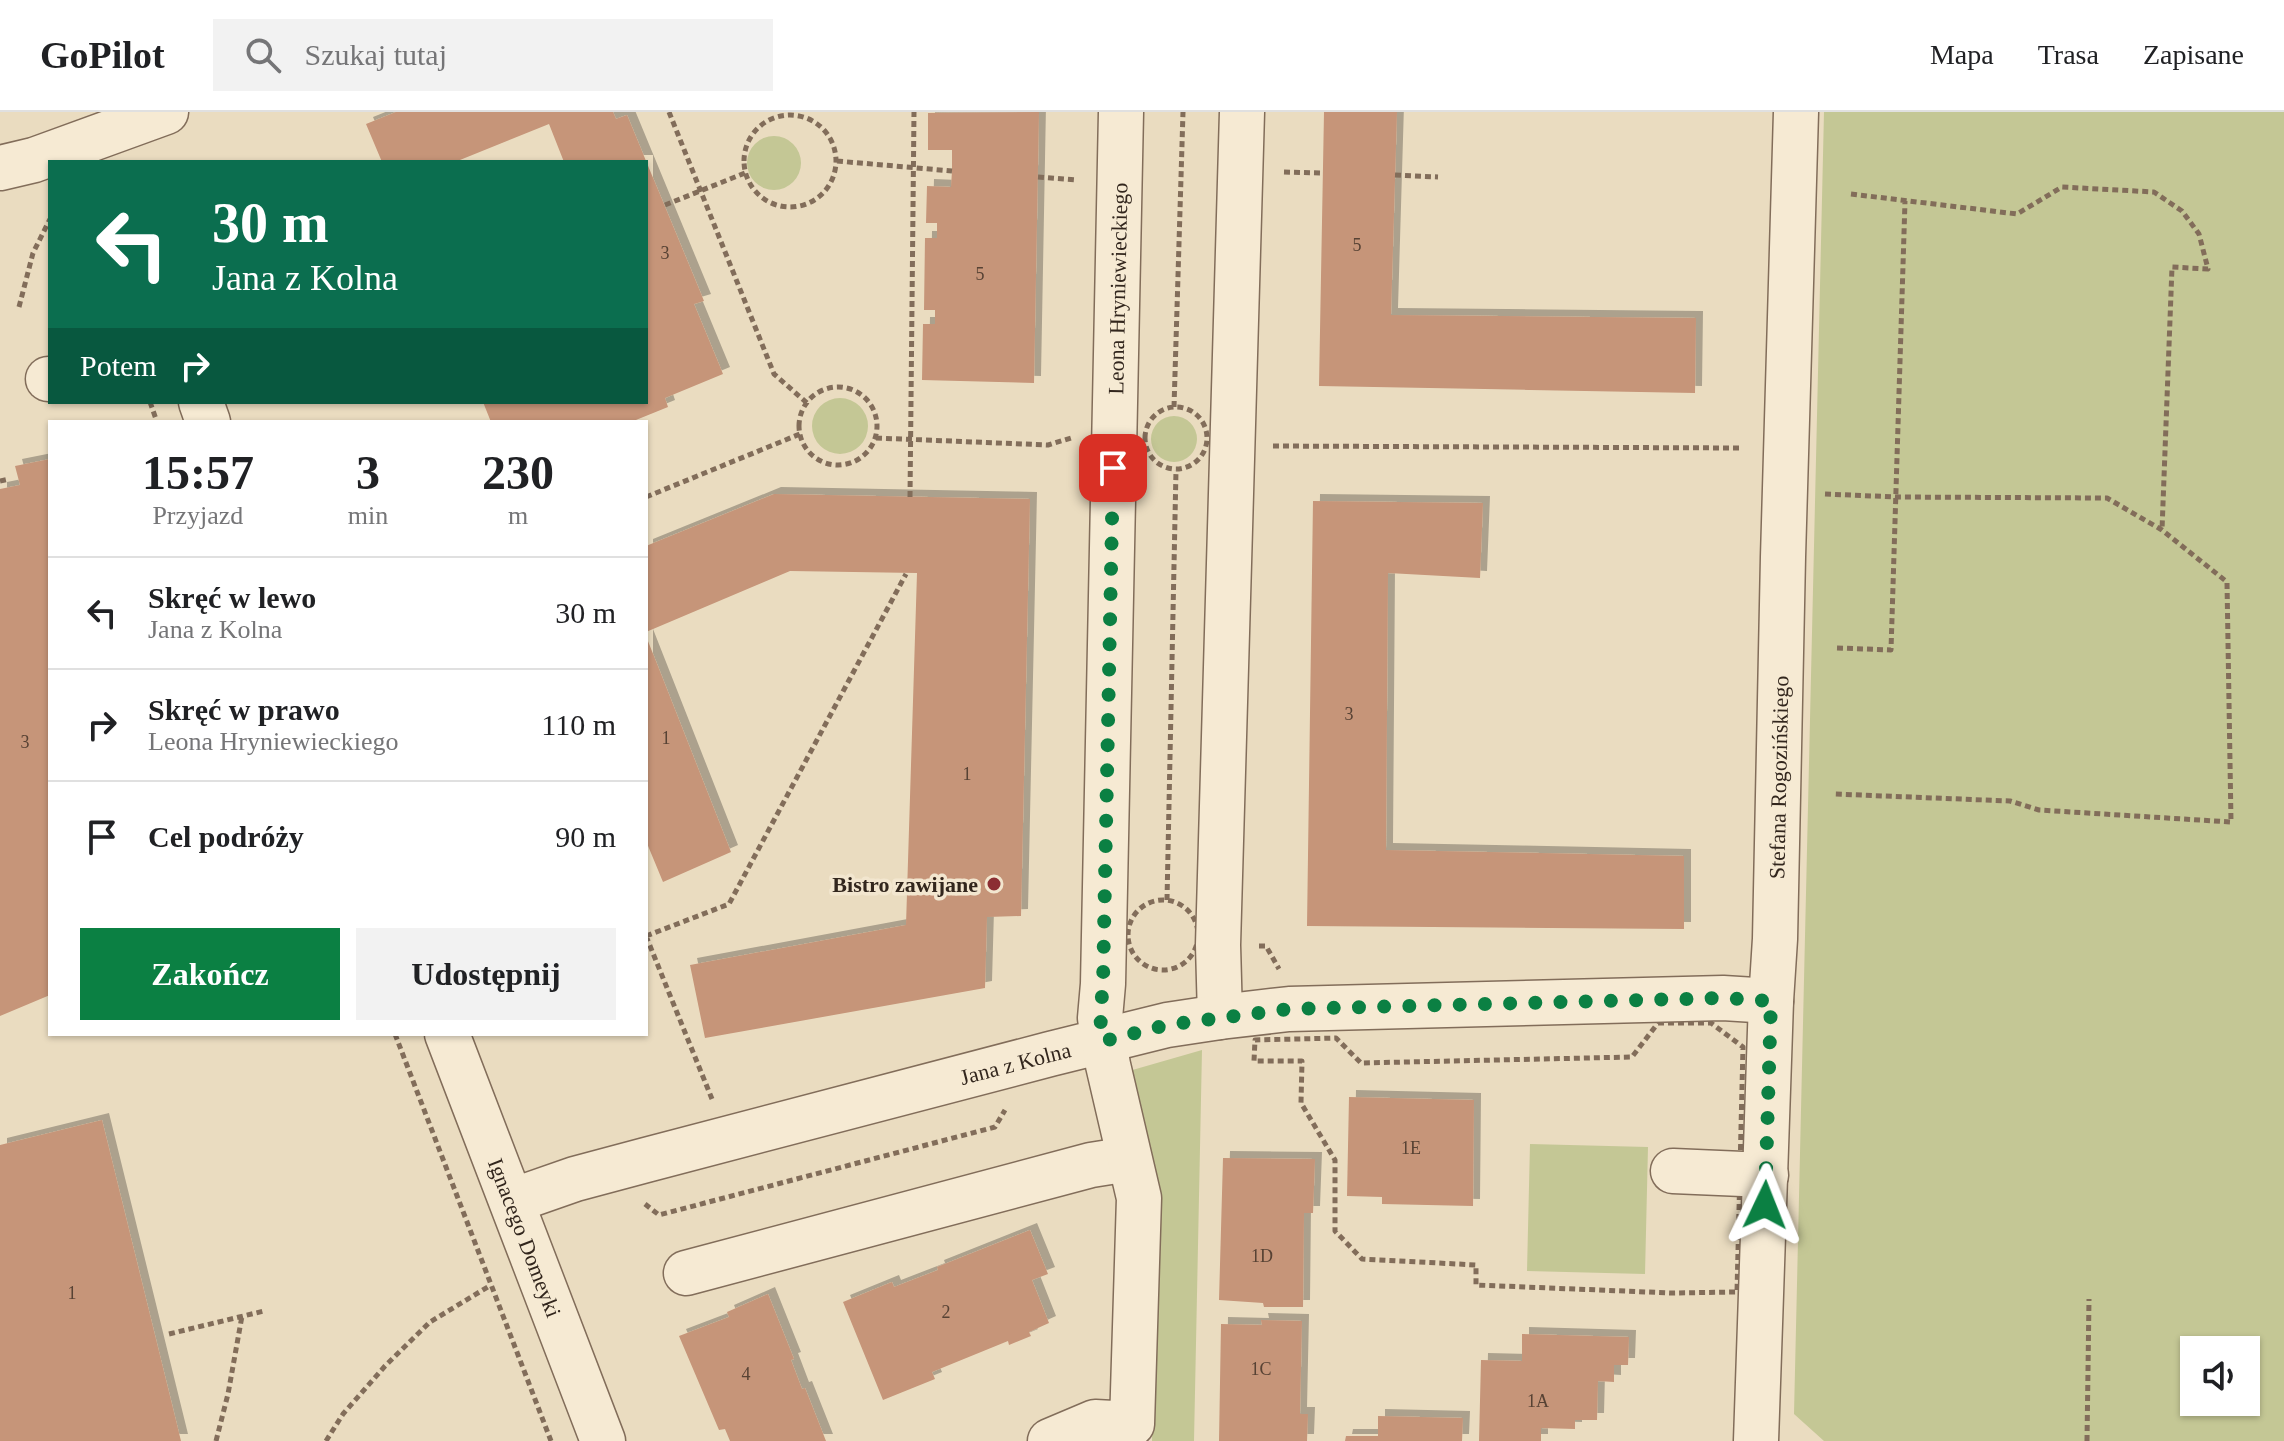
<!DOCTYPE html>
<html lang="pl">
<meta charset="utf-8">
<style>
body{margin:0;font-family:Georgia,serif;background:#f2f2f2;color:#202124;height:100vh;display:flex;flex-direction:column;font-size:30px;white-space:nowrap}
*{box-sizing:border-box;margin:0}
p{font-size:26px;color:#757577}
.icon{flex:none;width:44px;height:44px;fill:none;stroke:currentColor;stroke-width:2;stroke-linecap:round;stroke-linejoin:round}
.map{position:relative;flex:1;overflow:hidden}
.side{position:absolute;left:48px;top:308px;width:600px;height:616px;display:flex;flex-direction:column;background:#fff;border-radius:0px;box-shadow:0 2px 6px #0004}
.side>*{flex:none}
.top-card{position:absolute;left:48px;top:48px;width:600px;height:244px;border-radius:0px;box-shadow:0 2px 6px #0004;background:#0b6e4f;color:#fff;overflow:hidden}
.tools{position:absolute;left:2180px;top:1224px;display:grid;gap:16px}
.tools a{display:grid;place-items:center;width:80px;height:80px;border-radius:0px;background:#fff;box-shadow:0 2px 6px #0004;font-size:40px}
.pin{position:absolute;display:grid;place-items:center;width:68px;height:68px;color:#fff;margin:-34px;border-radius:16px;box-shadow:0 4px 12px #0006}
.me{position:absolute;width:88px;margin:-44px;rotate:2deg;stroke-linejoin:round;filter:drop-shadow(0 0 6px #0008)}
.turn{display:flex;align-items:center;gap:28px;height:168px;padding:0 32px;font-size:36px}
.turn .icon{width:104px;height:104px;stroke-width:2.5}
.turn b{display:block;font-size:56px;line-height:68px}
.then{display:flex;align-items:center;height:76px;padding:0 32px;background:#0003;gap:16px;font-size:30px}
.eta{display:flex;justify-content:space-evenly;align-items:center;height:136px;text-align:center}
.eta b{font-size:48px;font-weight:800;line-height:56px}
.action{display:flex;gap:16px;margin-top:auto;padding:16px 32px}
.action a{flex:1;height:92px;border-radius:0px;background:#0b8043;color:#fff;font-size:32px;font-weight:800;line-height:92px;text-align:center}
.action a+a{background:#f2f2f2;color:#202124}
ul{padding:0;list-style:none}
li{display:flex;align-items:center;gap:24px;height:112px;padding:0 32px;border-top:2px solid #e0e0e0}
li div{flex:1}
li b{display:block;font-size:30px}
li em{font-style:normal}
header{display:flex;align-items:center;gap:48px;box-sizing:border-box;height:112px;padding:0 40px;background:#fff;border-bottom:2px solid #e0e0e0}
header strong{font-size:38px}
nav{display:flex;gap:44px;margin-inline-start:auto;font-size:28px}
.search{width:560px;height:72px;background:#f2f2f2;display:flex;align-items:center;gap:20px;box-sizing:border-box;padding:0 28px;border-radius:0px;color:#757577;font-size:30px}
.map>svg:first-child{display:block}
.green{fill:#c4c795;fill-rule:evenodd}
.building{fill:#c69579;filter:url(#shadow)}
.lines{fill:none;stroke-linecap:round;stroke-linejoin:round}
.minor-casing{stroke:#826d5a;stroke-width:47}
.path{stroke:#826d5a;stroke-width:5;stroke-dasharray:6 4;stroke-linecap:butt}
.minor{stroke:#f6ead3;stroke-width:44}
.route{stroke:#0b8043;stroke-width:14;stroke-dasharray:0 25.2}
.poi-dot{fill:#8c2e33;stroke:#f2e6cf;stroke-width:3}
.labels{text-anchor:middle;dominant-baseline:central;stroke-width:7;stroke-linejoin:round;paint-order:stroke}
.number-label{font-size:18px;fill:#574234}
.street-label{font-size:22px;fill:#32261d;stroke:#f2e6cf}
.poi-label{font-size:22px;font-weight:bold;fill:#32261d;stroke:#f2e6cf;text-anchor:end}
</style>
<header>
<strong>GoPilot</strong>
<div class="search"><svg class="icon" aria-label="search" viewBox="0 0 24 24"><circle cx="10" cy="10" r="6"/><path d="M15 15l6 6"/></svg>Szukaj tutaj</div>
<nav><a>Mapa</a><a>Trasa</a><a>Zapisane</a></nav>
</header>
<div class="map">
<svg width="2284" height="1329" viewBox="0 0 2284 1329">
<defs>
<filter id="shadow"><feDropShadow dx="7" dy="-7" stdDeviation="0" flood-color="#0004"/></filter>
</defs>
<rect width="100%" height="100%" fill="#eadcc0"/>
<path class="green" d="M1824,0H2284V1329H1824L1794,1302ZM2194,1238H2246V1290H2194Z
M747 51a27 27 0 1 1 54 0a27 27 0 1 1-54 0Z
M812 314a28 28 0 1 1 56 0a28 28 0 1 1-56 0Z
M1151 327a23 23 0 1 1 46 0a23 23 0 1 1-46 0Z
M1202,938L1194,1329H1152L1157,1081L1129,959Z
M1530,1032L1648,1035L1645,1162L1527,1159Z"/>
<path class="building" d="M396,0H613L616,7L627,3L704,189L694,192L723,262L665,286L668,295L631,310H491L483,290H646V50H564L549,12L455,50H382L366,12Z
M1039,0L1034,271L922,268L923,212H935V198H924L925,126H937V111H926L927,74L951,75L952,59V38H928V1Z
M1324,0H1397L1391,203L1696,206L1695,281L1319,274Z
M50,347V883L0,904V377L20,373L15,354Z
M774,382L1030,387L1021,804L987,805L985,876L705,926L690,853L906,813L917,461L790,459L646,520V434Z
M1313,389L1483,391L1480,466L1388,461L1386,738L1684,744V817L1307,814Z
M646,524L731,740L663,770L646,729Z
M1349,985L1474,988L1473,1094L1382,1092V1085L1347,1084Z
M102,1008L181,1329H0V1033Z
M1223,1046L1315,1047L1313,1101H1304L1303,1195H1264L1263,1191L1219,1188Z
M1030,1118L1048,1162L1032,1168L1049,1211L1029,1220L1031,1224L1009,1233L1008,1229L932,1260L935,1267L883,1288L843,1190L892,1170L894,1175L938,1158L937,1155Z
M768,1182L794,1247L791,1248L802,1277L805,1276L826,1329H730L725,1317L719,1318L679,1224L729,1205L727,1200Z
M1261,1208L1302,1209L1300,1302H1308L1307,1329H1219L1221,1212L1262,1213Z
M1522,1222L1629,1225L1628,1253H1614V1270L1598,1269L1597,1308H1575V1317L1541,1316V1329H1479L1481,1248L1522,1249Z
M1378,1304L1463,1306L1462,1329H1345L1346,1324H1378Z"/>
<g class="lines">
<g class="minor-casing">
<g id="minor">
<path d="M0,56L34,48L166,0"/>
<path d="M48,267H50"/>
<path d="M201,290L208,310"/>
<path d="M1220,905L1218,833L1242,0"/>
<path id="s1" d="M447,922L603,1329"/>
<path d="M1673,1059L1766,1063"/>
<path id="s2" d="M512,1089L575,1067L646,1048L1050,942L1167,913L1220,905L1289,897L1723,886L1771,889"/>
<path d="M686,1161L1091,1053L1129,1047"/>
<path id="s3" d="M1050,1329L1095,1310L1132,1312L1139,1086L1108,953L1100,906L1103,872L1121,0"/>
<path id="s4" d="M1756,1329L1771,889L1775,827L1783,445L1796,0"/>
</g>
</g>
<path class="path" d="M669,0L774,262L807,291
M744 49a46 46 0 1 1 92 0a46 46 0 1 1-92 0Z
M837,49L952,59
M1284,60L1323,61
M1395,63L1438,65
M1038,65L1077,68
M1851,82L2017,102L2062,75L2154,80L2182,99L2199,122L2208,157L2172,155L2162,418
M665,93L745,61
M19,195L33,141L50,107
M799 314a39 39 0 1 1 78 0a39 39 0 1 1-78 0Z
M150,290L157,310
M1145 326a31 31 0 1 1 62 0a31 31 0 1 1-62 0Z
M1174,295L1183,0
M876,326L1048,333L1071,326
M1273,334L1740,336
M0,369L9,367
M1825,382L1896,385L2107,386L2162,418L2227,470L2231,710L2039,698L2010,689L1834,682
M646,385L800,322
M910,385L914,0
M1837,536L1891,538L1905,89
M1167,788L1176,358
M1128 823a35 35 0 1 1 70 0a35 35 0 1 1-70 0Z
M646,824L729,792L906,462
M646,824L712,987
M1259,834H1266L1279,857
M1658,911H1711L1743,935L1737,1180L1672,1181L1476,1173V1153L1362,1147L1335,1119V1048L1301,991L1302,949H1254L1255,928L1336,926L1361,951L1632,945Z
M395,922L551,1329
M645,1092L659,1103L995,1015L1005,998
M169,1222L264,1199
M216,1329L228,1282L242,1204
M326,1329L343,1302L385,1254L430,1210L491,1173
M2087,1329L2089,1187"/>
<use href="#minor" class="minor"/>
</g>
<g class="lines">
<path class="route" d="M1113,356L1103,872L1100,906L1104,929L1167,913L1289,897L1723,886L1771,889L1765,1093"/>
</g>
<circle class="poi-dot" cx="994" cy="772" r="8"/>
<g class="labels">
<g class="number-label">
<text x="1357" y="133">5</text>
<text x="665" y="141">3</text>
<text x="980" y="162">5</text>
<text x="1349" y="602">3</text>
<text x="666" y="626">1</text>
<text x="25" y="630">3</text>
<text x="967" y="662">1</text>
<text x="1411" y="1036">1E</text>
<text x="1262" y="1144">1D</text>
<text x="72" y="1181">1</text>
<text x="946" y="1200">2</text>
<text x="1261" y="1257">1C</text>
<text x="746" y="1262">4</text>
<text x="1538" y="1289">1A</text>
</g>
<g class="street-label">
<text stroke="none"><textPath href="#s3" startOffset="1226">Leona Hryniewieckiego</textPath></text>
<text stroke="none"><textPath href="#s4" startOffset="664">Stefana Rogozińskiego</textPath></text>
<text stroke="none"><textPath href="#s2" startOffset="522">Jana z Kolna</textPath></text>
<text stroke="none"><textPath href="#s1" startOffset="218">Ignacego Domeyki</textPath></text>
</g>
<g class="poi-label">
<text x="978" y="772">Bistro zawijane</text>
</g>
</g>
</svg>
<div class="tools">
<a><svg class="icon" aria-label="sound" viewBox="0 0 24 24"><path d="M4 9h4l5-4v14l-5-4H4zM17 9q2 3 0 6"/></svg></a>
</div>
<div class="pin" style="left:1113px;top:356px;background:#d93025"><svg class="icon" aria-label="arrive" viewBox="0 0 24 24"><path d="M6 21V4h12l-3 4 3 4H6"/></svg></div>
<svg class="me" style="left:1765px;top:1093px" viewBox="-20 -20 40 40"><path d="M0-17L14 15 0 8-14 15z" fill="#0b8043" stroke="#fff" stroke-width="4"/></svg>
<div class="top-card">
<div class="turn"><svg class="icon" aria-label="left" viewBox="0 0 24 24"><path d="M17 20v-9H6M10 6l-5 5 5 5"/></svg><div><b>30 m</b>Jana z Kolna</div></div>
<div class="then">Potem<svg class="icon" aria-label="right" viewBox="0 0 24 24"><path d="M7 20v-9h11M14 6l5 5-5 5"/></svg></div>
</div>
<section class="side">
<div class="eta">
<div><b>15:57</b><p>Przyjazd</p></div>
<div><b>3</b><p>min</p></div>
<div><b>230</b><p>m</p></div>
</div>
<ul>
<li><svg class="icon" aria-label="left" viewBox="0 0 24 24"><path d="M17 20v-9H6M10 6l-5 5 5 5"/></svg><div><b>Skręć w lewo</b><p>Jana z Kolna</p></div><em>30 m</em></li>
<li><svg class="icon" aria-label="right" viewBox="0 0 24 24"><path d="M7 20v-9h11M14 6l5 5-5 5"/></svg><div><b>Skręć w prawo</b><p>Leona Hryniewieckiego</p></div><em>110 m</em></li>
<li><svg class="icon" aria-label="arrive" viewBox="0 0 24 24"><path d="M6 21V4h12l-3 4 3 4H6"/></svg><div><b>Cel podróży</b></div><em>90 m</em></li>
</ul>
<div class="action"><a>Zakończ</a><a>Udostępnij</a></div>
</section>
</div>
